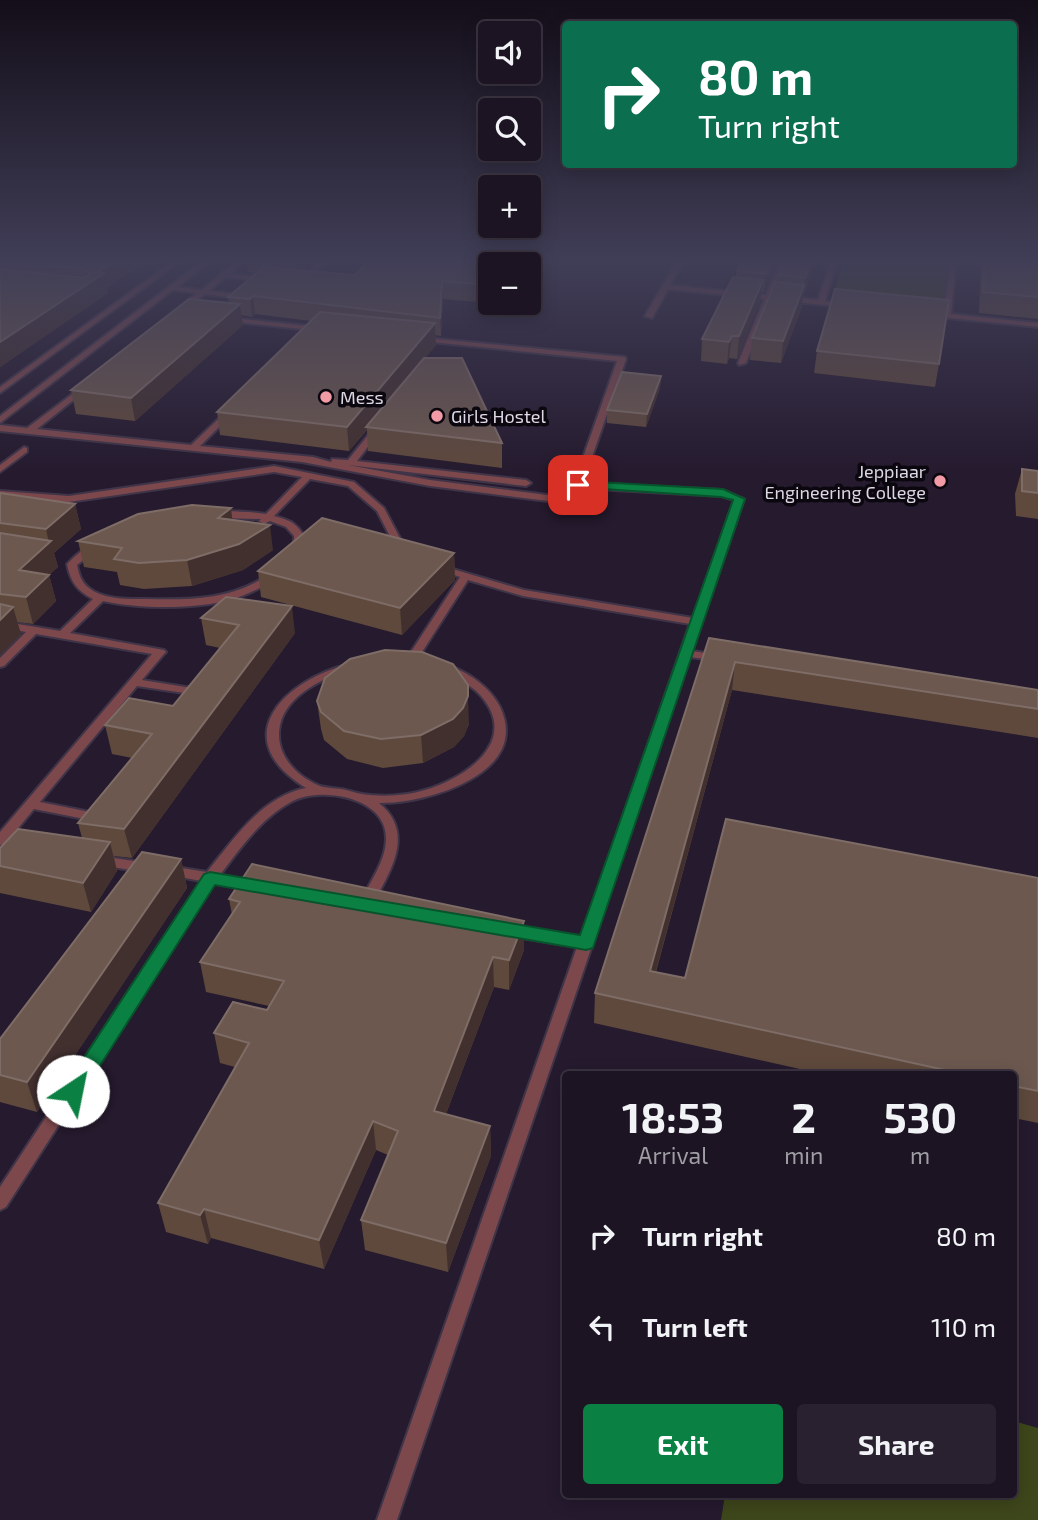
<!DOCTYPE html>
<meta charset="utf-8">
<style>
body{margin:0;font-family:"Exo 2",sans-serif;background:#29212f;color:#f1f3f6;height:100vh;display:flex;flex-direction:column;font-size:26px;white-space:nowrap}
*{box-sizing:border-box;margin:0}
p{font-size:23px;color:#a09ea5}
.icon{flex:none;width:38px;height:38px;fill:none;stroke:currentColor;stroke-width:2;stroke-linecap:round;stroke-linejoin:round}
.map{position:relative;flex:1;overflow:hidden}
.side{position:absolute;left:562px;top:1071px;width:455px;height:427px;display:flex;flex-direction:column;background:#1c1422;border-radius:7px;box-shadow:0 4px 18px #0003,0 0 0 2px #3a3340}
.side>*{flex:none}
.banner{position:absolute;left:562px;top:21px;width:455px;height:147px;border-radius:7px;box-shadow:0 4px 18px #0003,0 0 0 2px #3a3340;background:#0b6e4f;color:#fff;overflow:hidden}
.buttons{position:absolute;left:478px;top:21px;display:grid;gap:14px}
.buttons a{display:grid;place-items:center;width:63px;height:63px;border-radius:7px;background:#1c1422;box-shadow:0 4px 18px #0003,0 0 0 2px #3a3340;font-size:35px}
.pin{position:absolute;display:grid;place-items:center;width:60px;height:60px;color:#fff;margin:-30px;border-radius:14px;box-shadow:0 4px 10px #0006}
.me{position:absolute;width:77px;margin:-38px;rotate:34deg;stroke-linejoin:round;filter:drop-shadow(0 0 5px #0008)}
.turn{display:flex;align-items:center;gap:24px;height:147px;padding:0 21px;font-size:32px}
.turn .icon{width:91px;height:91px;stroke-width:2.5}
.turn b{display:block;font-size:49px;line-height:60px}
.eta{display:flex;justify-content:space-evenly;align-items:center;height:119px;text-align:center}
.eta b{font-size:42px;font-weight:700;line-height:49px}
.button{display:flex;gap:14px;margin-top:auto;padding:14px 21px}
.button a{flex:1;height:80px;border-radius:7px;background:#0b8043;color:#fff;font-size:28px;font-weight:700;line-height:80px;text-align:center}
.button a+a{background:#29212f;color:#f1f3f6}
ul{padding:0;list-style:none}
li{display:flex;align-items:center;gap:21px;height:91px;padding:0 21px}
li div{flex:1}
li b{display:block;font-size:26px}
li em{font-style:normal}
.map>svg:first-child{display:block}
.green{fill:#3e461b}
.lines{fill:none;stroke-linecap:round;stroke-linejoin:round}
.lane-casing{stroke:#3f3448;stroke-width:4}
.lane{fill:#7d484c;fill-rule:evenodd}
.wall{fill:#5f493d}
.shaded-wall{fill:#42302f}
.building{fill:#6c584f;stroke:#7e6c66;stroke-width:2}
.route{fill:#0b8043;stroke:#07532c;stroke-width:2}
.poi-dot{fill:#f39aa7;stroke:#0b070f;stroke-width:2.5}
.labels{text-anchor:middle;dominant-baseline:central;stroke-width:7;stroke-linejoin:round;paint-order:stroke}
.far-poi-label{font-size:18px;fill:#ded7e5;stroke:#0b070f;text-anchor:start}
</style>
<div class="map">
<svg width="1038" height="1520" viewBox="0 0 1038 1520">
<rect width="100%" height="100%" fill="#251a2e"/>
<path class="green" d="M843,261H949L943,308L833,299Z
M1013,1421L1038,1428V1520H721L725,1495L1013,1494Z"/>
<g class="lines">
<g class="lane-casing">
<path id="lane" d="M173,261H181L0,393V387Z
M202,261H210L178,287L202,290L236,261H244L230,274L264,277L267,279L264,281L225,277L209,291L236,294V298L205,294L183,311L179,309L180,307L197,293L173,290L0,423V416Z
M319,261H327L304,281H300V279Z
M522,261H529L527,264H521Z
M677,261H684L670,285L766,295L779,261H786L773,295L818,300L831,261H837L825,301L851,305L847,307L771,300L746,363L739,365L738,363L764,299L668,289L652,318L645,316Z
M950,261H956L951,314L1038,323V327L928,316L927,314L931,312L944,313Z
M223,317L319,327L323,329L319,331L226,321L222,319Z
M418,337L625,357L626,359L583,483L723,490L744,499L692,651L719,655L725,658L719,661L690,657L397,1520H377L577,947L510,936L505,935L503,931L505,927L510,926L581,937L690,624L523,596L468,580L415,663H407L405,661L460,577L434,568L439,565L524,590L693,618L734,500L722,496L579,488L548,501L430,486L302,462L0,431V425L27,428L83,386L87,388L86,390L37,429L191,445L230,408L233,409V413L200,446L313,457L331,462L332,459L348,460L373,429L376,428L380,431L357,461L526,480L531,483L526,486L348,465L430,480L547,495L574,483L617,361L421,341L417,339Z
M24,447L27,448V452L0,472V465Z
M274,466L354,482L384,508L402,542L410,548L405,551L395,546L377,511L348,486L310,479L274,516C281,518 289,520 294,524C334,556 251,596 226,601C188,609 141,609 103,601L70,633L164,650L166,652L164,654L142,680L198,689L204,692L200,697H192L191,694L137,686L40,802L105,815L106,818L105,821L100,822L34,809L5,844L0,845V832L152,654L36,634L4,666L0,667V658L26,632L0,627V621L60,631L93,599C77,591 70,581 67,564C111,517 205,505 266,514L302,477L274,472L69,502L0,497V491L69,496ZM221,518L261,519L259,521L264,524L270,521L286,527L294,536C295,552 287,562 274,571C234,600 193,600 146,599C128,599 104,600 89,588C81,582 79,574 77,565C122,528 165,522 221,518Z
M349,664L355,667L353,669C325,677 287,694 280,725C274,753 295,776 320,786C326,788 335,788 341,789C348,790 355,793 362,794C381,797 406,796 425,790C461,780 517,745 485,701C475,686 457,679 442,670L440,668L442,666L446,665C467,671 490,687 500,707C532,773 427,804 379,803C416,833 390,872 372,905H362L360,902C370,882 386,861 386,838C386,796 319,786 291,802C261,818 240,849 220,875L260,882L262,885L260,888L255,890L214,883L6,1207L0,1210V1187L201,881L164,874L162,871L164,868L169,866L207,872C234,839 261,797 306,788C226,739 282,681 349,664Z
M100,856L148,863L153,865L155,868L153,871L148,873L95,864L93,861L95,858Z"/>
</g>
<use href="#lane" class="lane"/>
</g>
<path class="wall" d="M0,261L164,262L141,265L107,288L108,293L0,367Z
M247,261H313L303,270L355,275L368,261L490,285V303L443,299L441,336L435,335L436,345L425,358L502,443V468L368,451L367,430L349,451L220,435L217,412L311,321L255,314L252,317L241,315L243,325L135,421L76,414L71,390L229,303L228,297L257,273L248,272Z
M776,261L764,292H761L760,301L737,359L729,358L727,364L701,361L702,339L736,278L737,271Z
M816,261L803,296L802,306L781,363L750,360L752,338L778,282L779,275Z
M981,261H1038V319L979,313Z
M817,351L939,364L935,387L814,373Z
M661,376L660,388L646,427L607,423V410Z
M1022,469L1038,471V519L1016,516L1015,494Z
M0,493L75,504L81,529L54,553L58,567L49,575L56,601L33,624L17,622L21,634L0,655Z
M232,520L273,550L243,570L192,586L144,589L120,585L117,572L84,567L78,541Z
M454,553L455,580L402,635L261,597L258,571Z
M201,618L295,633L132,858L114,856L117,871L91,912L0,893V848L82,838L78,823L132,758L112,754L105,725L173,706L220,648L206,645Z
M709,638L1038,690V738L732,690L656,972L685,978L1038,878V1123L1013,1118V1074H822L594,1023L595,993Z
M317,701L469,724L464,736L454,747L423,763L383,768L347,759L324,740L321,729Z
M181,859L187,888L37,1112L0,1102V1039Z
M229,899L524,950L509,990L494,987L446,1114L490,1126L491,1156L448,1272L365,1250L361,1220L388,1155L376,1150L324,1269L211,1238L208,1244L166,1232L158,1203L235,1067L220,1063L214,1033L267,1010L269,1006L206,992L200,962L232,915Z"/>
<path class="shaded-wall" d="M114,261H164L141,265L107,288L108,293L0,367V342Z
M295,261H313L296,276Z
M771,261H776L764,292L766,274Z
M812,261H816L803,296L805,278Z
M763,280L760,301L737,359L739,336Z
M442,281L443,299L441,336L440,318Z
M804,285L802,306L781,363L783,341Z
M253,296L255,314L252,317L250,299Z
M240,304L243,325L135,421L131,398Z
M435,323L436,345L369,428L366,427L367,430L349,451L347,427Z
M732,336L729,358L727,364L729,342Z
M661,376L660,388L646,427L647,414Z
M75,504L81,529L54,553L58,567L49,575L56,601L33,624L19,570L49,543L46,529Z
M231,508L234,534L218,518Z
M270,525L273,550L243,570L192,586L187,560Z
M454,553L455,580L402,635L400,608Z
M292,606L295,633L132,858L124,829Z
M13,607L21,634L0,655V620Z
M735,662L732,690L648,1000L650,971Z
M468,696L469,724L464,736L454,747L423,763L421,735Z
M110,842L117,871L91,912L83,883Z
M181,859L187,888L37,1112L27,1082Z
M524,921V950L509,990V960Z
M493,957L494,987L436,1140L434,1111Z
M373,1121L376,1150L324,1269L319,1240Z
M490,1126L491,1156L448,1272L446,1243Z
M204,1209L211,1238L208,1244L200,1215Z"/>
<path class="building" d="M4,261H114L98,272L104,273L0,342V269L84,278L91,274L84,269Z
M368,261H483L490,285L442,281L440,318L253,296L250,299L228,297L264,267L355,275Z
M741,261H771L766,274L737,271Z
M784,261H812L805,278L779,275Z
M985,261H1038V297L983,292Z
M733,277L763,280L739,336H732L729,342L702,339Z
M775,282L804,285L783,341L752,338Z
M835,289L949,300L939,364L817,351Z
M189,299L240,304L131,398L71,390Z
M320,312L435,323L347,427L217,412Z
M424,358H462L502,443L366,427Z
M622,372L661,376L647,414L607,410Z
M1022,469L1038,471V493L1022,491Z
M0,493L75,504L46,529L0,523Z
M192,505L231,508L218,518L270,525L239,544L187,560L139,563L114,559L122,548L78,541L138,514Z
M322,518L454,553L400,608L258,571Z
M0,533L51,541L19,570L49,575L26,597L0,594Z
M226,597L292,606L124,829L78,823L152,734L105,725L129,698L173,706L239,625L201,618Z
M0,604L13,607L0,620Z
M709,638L1038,690V709L735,662L650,971L685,978L726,819L1038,878V1091L1013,1086V1074H963L595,993Z
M385,650L422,652L453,664L468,685V696L463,708L453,719L421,735L381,739L344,731L321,712L317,701L325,678L350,659Z
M18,829L110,842L83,883L0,866V848Z
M142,852L181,859L27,1082L0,1075V1039Z
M252,864L524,921L509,960L493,957L434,1111L490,1126L446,1243L361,1220L398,1131L373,1121L319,1240L204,1209L200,1215L158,1203L249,1043L214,1033L233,1002L267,1010L284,981L200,962L240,902L229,899Z"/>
<linearGradient id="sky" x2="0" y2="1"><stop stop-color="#140e19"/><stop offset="0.55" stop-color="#403e57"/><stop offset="1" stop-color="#403e57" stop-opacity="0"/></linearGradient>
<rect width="1038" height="474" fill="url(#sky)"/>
<path class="route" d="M578,481L723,489L745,499L593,948L586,950L215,885L80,1097L73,1100L66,1097L63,1091L66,1085L204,874L210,872L580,935L733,500L721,497L574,487V482Z"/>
<g class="poi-dot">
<circle cx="326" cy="397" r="7"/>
<circle cx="437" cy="416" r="7"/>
<circle cx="940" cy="481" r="7"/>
</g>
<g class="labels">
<g class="far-poi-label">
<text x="340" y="397">Mess</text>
<text x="451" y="416">Girls Hostel</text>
<text x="926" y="471" text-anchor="end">Jeppiaar<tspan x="926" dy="21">Engineering College</tspan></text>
</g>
</g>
</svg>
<div class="buttons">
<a><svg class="icon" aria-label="sound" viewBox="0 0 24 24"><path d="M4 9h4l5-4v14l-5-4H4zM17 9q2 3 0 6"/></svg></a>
<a><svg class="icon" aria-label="search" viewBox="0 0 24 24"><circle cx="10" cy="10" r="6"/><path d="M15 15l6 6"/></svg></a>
<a>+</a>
<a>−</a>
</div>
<div class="pin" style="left:578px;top:485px;background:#d93025"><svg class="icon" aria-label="arrive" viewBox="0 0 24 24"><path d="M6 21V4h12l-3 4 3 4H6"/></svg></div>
<svg class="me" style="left:73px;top:1091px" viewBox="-20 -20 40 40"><circle r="19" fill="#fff"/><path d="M0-13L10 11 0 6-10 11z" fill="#0b8043"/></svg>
<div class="banner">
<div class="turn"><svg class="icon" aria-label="right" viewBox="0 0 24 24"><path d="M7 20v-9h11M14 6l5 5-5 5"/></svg><div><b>80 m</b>Turn right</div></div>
</div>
<section class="side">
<div class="eta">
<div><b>18:53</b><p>Arrival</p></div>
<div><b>2</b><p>min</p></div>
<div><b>530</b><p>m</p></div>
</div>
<ul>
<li><svg class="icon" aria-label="right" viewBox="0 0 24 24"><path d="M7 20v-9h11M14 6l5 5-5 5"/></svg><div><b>Turn right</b></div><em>80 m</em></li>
<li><svg class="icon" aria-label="left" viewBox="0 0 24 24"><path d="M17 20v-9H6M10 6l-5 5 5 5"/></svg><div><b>Turn left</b></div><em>110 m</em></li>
</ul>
<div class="button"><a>Exit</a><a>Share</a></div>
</section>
</div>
